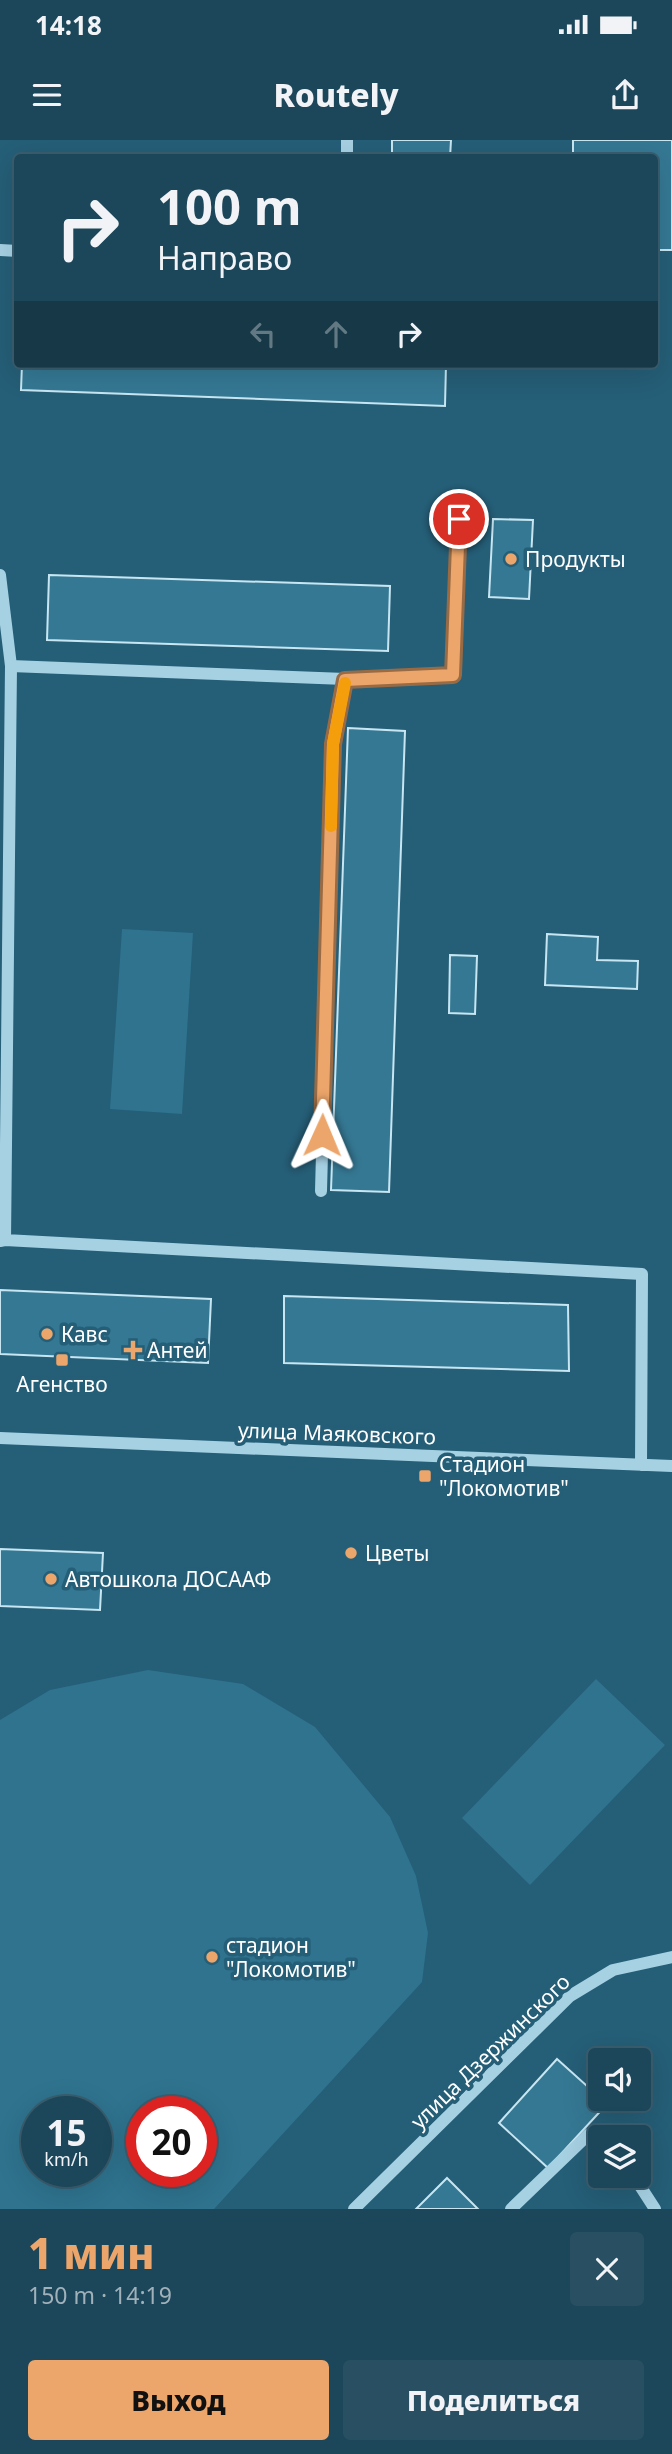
<!DOCTYPE html>
<html lang="ru">
<meta charset="utf-8">
<style>
body{margin:0;font-family:"Noto Sans",sans-serif;background:#295062;color:#f1f3f6;height:100vh;display:flex;flex-direction:column;font-size:26px;white-space:nowrap}
*{box-sizing:border-box;margin:0}
p{font-size:23px;color:#a0b1ba}
.icon{flex:none;width:38px;height:38px;fill:none;stroke:currentColor;stroke-width:2;stroke-linecap:round;stroke-linejoin:round}
.map{position:relative;height:2069px;overflow:hidden}
.sheet{display:flex;flex-direction:column;background:#1c4659;flex:1}
.sheet>*{flex:none}
.banner{position:absolute;left:14px;top:14px;width:644px;height:214px;border-radius:7px;box-shadow:0 7px 28px #0002,0 0 0 2px #3a5e6f;background:#1c4659;color:#f1f3f6;overflow:hidden}
.tools{position:absolute;left:588px;top:1908px;display:grid;gap:14px}
.tools a{display:grid;place-items:center;width:63px;height:63px;border-radius:7px;background:#1c4659;box-shadow:0 7px 28px #0002,0 0 0 2px #3a5e6f;font-size:35px}
.speed{position:absolute;left:21px;top:1956px;display:flex;gap:14px;font-size:35px;font-weight:700;text-align:center}
.speed>*{display:grid;place-content:center;width:91px;height:91px;border-radius:50%;background:#1c4659;box-shadow:0 7px 28px #0002,0 0 0 2px #3a5e6f;line-height:1}
.speed small{font-size:18px;font-weight:400}
.speed .limit{border:10px solid #d22;background:#fff;color:#111}
.pin{position:absolute;display:grid;place-items:center;width:60px;height:60px;color:#fff;margin:-30px;border:4px solid #fff;border-radius:50%;box-shadow:0 2px 7px #0007}
.me{position:absolute;width:77px;margin:-38px;rotate:1deg;stroke-linejoin:round;filter:drop-shadow(0 0 5px #0008)}
.turn{display:flex;align-items:center;gap:24px;height:147px;padding:0 28px;font-size:32px}
.turn .icon{width:91px;height:91px;stroke-width:2.5}
.turn b{display:block;font-size:49px;line-height:60px}
.lanes{display:flex;align-items:center;height:66px;padding:0 28px;background:#0003;justify-content:center;gap:35px;direction:ltr}
.lanes .off{opacity:.35}
.round{display:grid;place-items:center;flex:none;width:74px;height:74px;border-radius:7px;background:#295062}
.headline{display:flex;align-items:center;justify-content:space-between;height:119px;padding:0 28px}
h1{font-size:42px;font-weight:800;line-height:52px;color:#eca56a}
.cta{display:flex;gap:14px;margin-top:auto;padding:14px 28px}
.cta a{flex:1;height:80px;border-radius:7px;background:#eca56a;color:#111;font-size:28px;font-weight:800;line-height:80px;text-align:center}
.cta a+a{background:#295062;color:#f1f3f6}
.status{display:flex;justify-content:space-between;align-items:center;height:49px;padding:0 35px;background:#1c4659;direction:ltr}
.status svg{height:19px;fill:currentColor}
header{display:flex;justify-content:space-between;align-items:center;height:91px;padding:0 28px;background:#1c4659;font-size:32px;font-weight:800}
.map>svg:first-child{display:block}
.green{fill:#2f738e;fill-rule:evenodd}
.building{fill:#357893;stroke:#c8e6f2;stroke-width:2}
.lines{fill:none;stroke-linecap:round;stroke-linejoin:round}
.minor{stroke:#a6d1e3;stroke-width:12}
.route-casing{stroke:#996b45;stroke-width:18}
.route{stroke:#eca56a;stroke-width:12}
.slow{stroke:#f59e0b;stroke-width:12}
.poi-dot{fill:#eca56a;stroke:#255e77;stroke-width:2.5}
.labels{text-anchor:middle;dominant-baseline:central;stroke-width:7;stroke-linejoin:round;paint-order:stroke}
.poi-label{font-size:21px;fill:#fff;stroke:#255e77;text-anchor:start}
.street-label{font-size:21px;fill:#fff;stroke:#255e77}
</style>
<div class="status"><b>14:18</b><svg viewBox="0 0 49 12"><path d="M0 12V9h3v3zM5 12V6h3v6zM10 12V3h3v9zM15 12V0h3v12zM26 1h20v11H26zM47 4h2v5h-2z"/></svg></div>
<header><svg class="icon" aria-label="menu" viewBox="0 0 24 24"><path d="M4 6h16M4 12h16M4 18h16"/></svg>Routely<svg class="icon" aria-label="share" viewBox="0 0 24 24"><path d="M12 15V3M7 8l5-5 5 5M5 13v7h14v-7"/></svg></header>
<div class="map">
<svg width="672" height="2069" viewBox="0 0 672 2069">
<rect width="100%" height="100%" fill="#255e77"/>
<path class="green" d="M122,789L193,793L182,974L110,969Z
M148,1530L243,1544L315,1587L390,1677L416,1736L428,1793L422,1842L214,2069H0V1580L50,1550ZM96,1972V2032H37V1972ZM142,1972H201V2032H142Z
M596,1539L665,1605L530,1745L462,1678Z"/>
<path class="building" d="M392,0H451L450,18H392Z
M573,0H672V110H654V18H573Z
M22,224H446L445,266L21,250Z
M493,379L533,380L529,459L489,457Z
M49,435L390,446L388,511L47,500Z
M348,588L405,591L389,1052L331,1050Z
M547,794L598,797L597,820L638,821L637,849L545,845Z
M450,815L477,816L475,874L449,873Z
M0,1150L211,1159L208,1223L0,1214Z
M284,1156L568,1165L569,1231L284,1223Z
M0,1409L103,1413L100,1470L0,1466Z
M557,1919L607,1964L548,2028L499,1983Z
M447,2038L478,2069H416Z"/>
<g class="lines">
<path class="minor" d="M347,18V0
M0,110L18,111
M0,435L11,526L345,539L333,604L321,1051
M345,539L453,535L459,379
M5,1100L642,1134L641,1325
M0,1101L5,1100L11,526
M0,1298L672,1326
M633,2035L655,2069
M354,2069L570,1856L613,1830L672,1817
M511,2069L589,1994L600,2005"/>
</g>
<g class="lines">
<g class="route-casing">
<path id="route" d="M322,995L333,604L345,540L453,535L459,379"/>
</g>
<use href="#route" class="route"/>
<path class="slow" d="M331,686L333,604L345,543"/>
</g>
<g class="poi-dot">
<circle cx="511" cy="419" r="7"/>
<circle cx="47" cy="1194" r="7"/>
<path d="M129.5 1199.5h7v7h7v7h-7v7h-7v-7h-7v-7h7z"/>
<rect x="55" y="1213" width="14" height="14" rx="3.5"/>
<rect x="418" y="1329" width="14" height="14" rx="3.5"/>
<circle cx="351" cy="1413" r="7"/>
<circle cx="51" cy="1439" r="7"/>
<circle cx="212" cy="1817" r="7"/>
</g>
<g class="labels">
<g class="poi-label">
<text x="525" y="419">Продукты</text>
<text x="61" y="1194">Кавс</text>
<text x="147" y="1210">Антей</text>
<text x="62" y="1244" text-anchor="middle">Агенство</text>
<text x="439" y="1324">Стадион<tspan x="439" dy="24">"Локомотив"</tspan></text>
<text x="365" y="1413">Цветы</text>
<text x="65" y="1439">Автошкола ДОСААФ</text>
<text x="226" y="1805">стадион<tspan x="226" dy="24">"Локомотив"</tspan></text>
</g>
<g class="street-label">
<text transform="translate(337 1293) rotate(2)">улица Маяковского</text>
<text transform="translate(490 1911) rotate(-44)">улица Дзержинского</text>
</g>
</g>
</svg>
<div class="tools">
<a><svg class="icon" aria-label="sound" viewBox="0 0 24 24"><path d="M4 9h4l5-4v14l-5-4H4zM17 9q2 3 0 6"/></svg></a>
<a><svg class="icon" aria-label="layers" viewBox="0 0 24 24"><path d="M12 4l9 5-9 5-9-5zM3 14l9 5 9-5"/></svg></a>
</div>
<div class="speed"><div>15<small>km/h</small></div><div class="limit">20</div></div>
<div class="pin" style="left:459px;top:379px;background:#d93025"><svg class="icon" aria-label="arrive" viewBox="0 0 24 24"><path d="M6 21V4h12l-3 4 3 4H6"/></svg></div>
<svg class="me" style="left:322px;top:995px" viewBox="-20 -20 40 40"><path d="M0-17L14 15 0 8-14 15z" fill="#eca56a" stroke="#fff" stroke-width="4"/></svg>
<div class="banner">
<div class="turn"><svg class="icon" aria-label="right" viewBox="0 0 24 24"><path d="M7 20v-9h11M14 6l5 5-5 5"/></svg><div><b>100 m</b>Направо</div></div>
<div class="lanes"><svg class="icon off" aria-label="left" viewBox="0 0 24 24"><path d="M17 20v-9H6M10 6l-5 5 5 5"/></svg><svg class="icon off" aria-label="ahead" viewBox="0 0 24 24"><path d="M12 20V5M6 11l6-6 6 6"/></svg><svg class="icon" aria-label="right" viewBox="0 0 24 24"><path d="M7 20v-9h11M14 6l5 5-5 5"/></svg></div>
</div>
</div>
<section class="sheet">
<div class="headline"><div><h1>1 мин</h1><p>150 m · 14:19</p></div><a class="round"><svg class="icon" aria-label="close" viewBox="0 0 24 24"><path d="M6 6l12 12M18 6L6 18"/></svg></a></div>
<div class="cta"><a>Выход</a><a>Поделиться</a></div>
</section>
